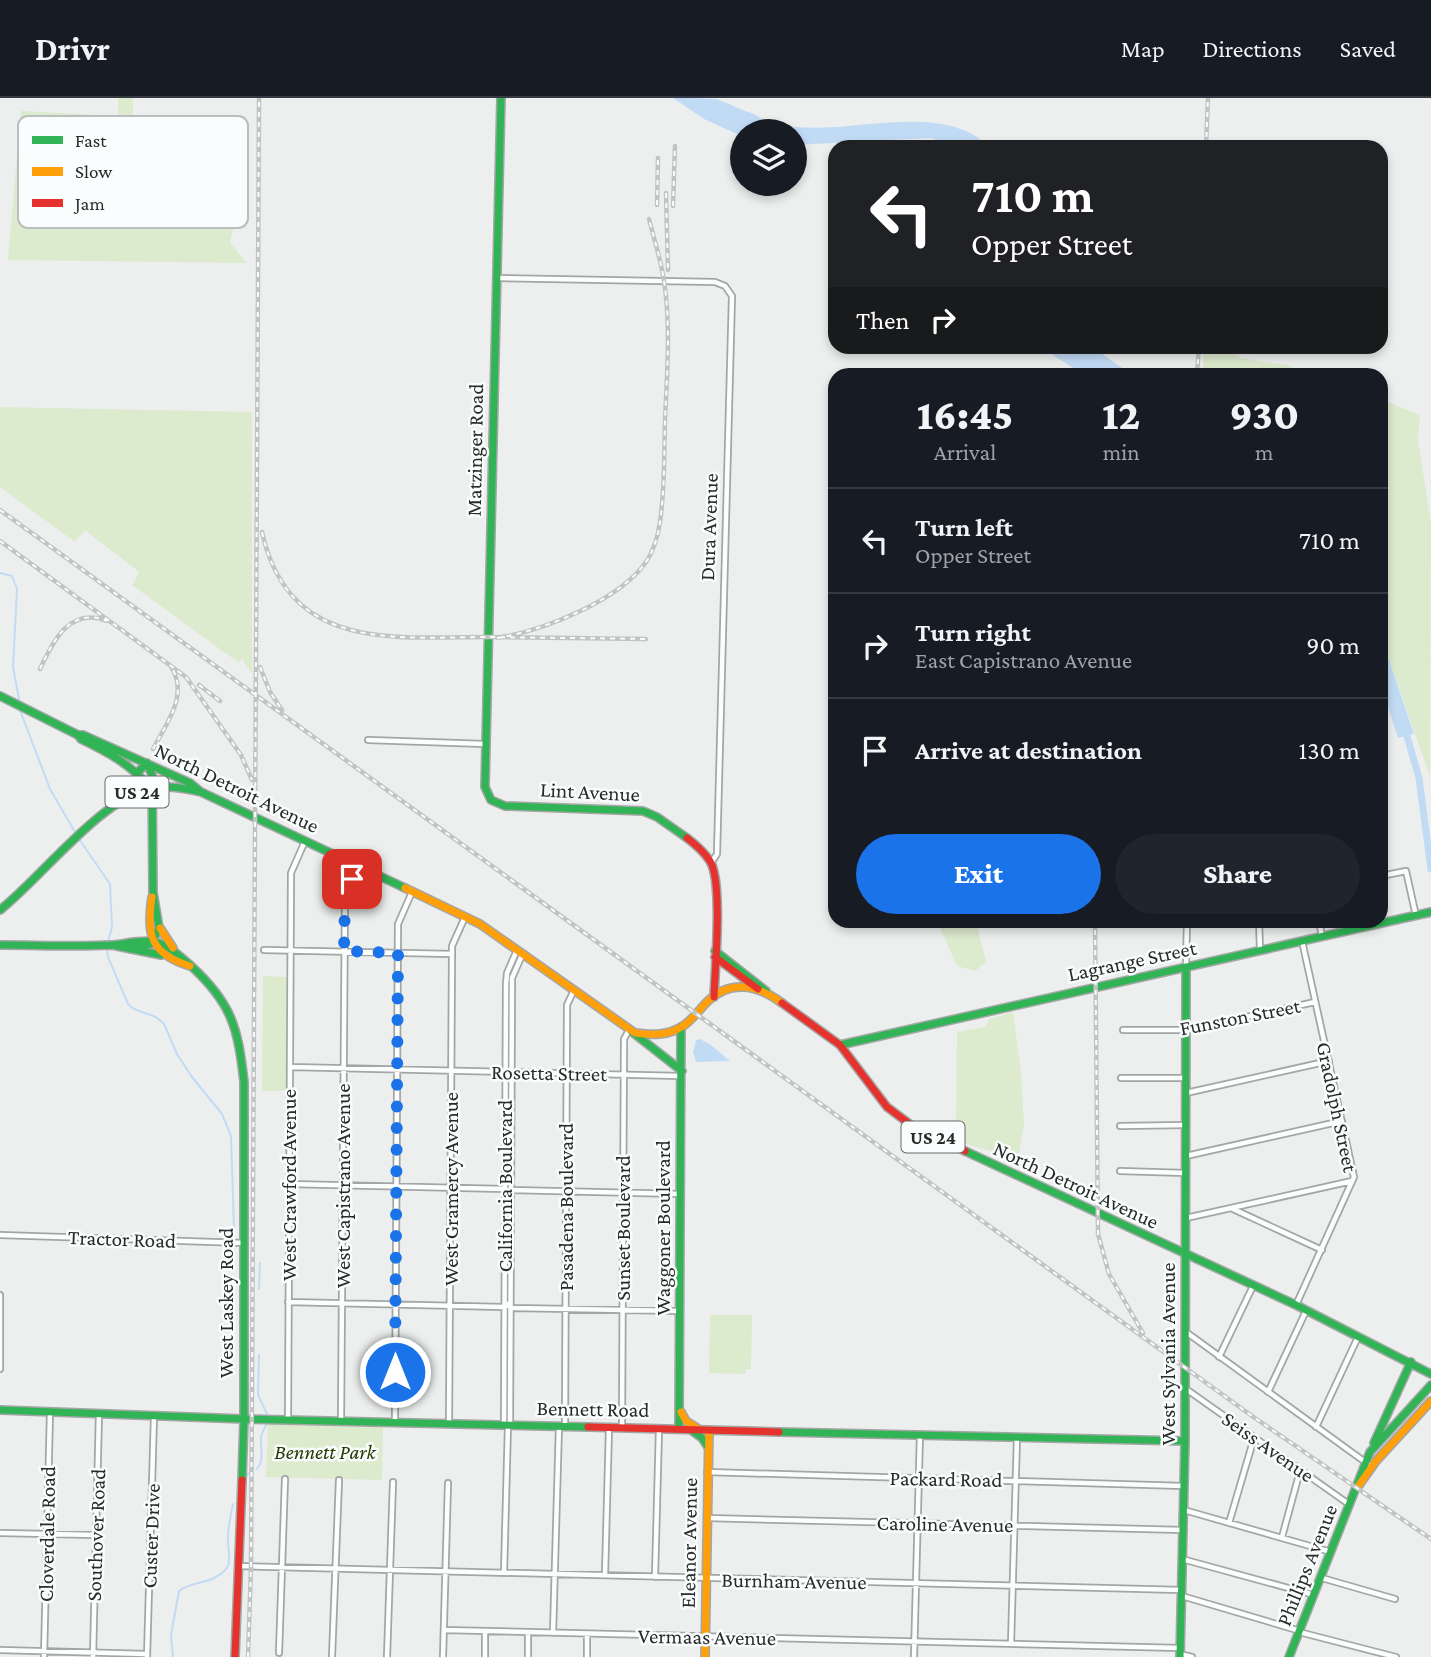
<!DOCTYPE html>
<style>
body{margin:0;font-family:"Crimson Pro",serif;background:#20242c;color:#f1f3f6;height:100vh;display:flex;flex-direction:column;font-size:26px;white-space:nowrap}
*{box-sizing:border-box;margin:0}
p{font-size:23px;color:#9ea1a6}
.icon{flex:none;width:38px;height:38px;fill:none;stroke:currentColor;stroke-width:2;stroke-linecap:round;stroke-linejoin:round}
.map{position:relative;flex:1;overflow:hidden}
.panel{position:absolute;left:828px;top:270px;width:560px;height:560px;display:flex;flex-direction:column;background:#171b24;border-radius:21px;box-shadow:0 4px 10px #0003}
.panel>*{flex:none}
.guide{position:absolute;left:828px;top:42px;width:560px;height:214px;border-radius:21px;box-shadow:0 4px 10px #0003;background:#202124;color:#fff;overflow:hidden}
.fabs{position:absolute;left:730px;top:21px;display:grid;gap:14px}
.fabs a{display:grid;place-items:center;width:77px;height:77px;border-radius:50%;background:#171b24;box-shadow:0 4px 10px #0003;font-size:35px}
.pin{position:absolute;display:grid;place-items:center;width:60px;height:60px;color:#fff;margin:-30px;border-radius:14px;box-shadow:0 4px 10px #0006}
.me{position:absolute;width:77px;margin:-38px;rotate:0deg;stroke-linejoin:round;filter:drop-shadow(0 0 5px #0008)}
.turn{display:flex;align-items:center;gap:24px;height:147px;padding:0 28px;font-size:32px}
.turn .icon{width:91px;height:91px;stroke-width:2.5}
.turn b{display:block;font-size:49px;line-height:60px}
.then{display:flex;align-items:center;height:66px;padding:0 28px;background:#0003;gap:14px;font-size:26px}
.eta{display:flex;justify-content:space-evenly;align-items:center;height:119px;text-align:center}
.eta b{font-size:42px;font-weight:800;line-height:49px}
.primary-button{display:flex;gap:14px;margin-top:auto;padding:14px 28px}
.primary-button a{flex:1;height:80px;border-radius:42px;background:#1a73e8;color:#fff;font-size:28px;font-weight:800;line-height:80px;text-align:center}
.primary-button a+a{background:#20242c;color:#f1f3f6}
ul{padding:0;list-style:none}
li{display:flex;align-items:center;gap:21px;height:105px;padding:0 28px;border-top:2px solid #363941}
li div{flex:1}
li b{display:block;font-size:26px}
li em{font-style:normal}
header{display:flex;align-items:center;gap:42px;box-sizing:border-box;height:98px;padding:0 35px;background:#171b24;border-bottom:2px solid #363941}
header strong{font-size:33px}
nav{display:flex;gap:38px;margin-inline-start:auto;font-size:24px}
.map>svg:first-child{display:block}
.green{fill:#dceacd}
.water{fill:#c2dbf5}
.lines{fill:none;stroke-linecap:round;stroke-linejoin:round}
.stream{stroke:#c2dbf5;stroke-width:2}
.river{stroke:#c2dbf5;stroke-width:7}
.street-casing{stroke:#a4a6a6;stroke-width:8}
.fast-casing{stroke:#a4a6a6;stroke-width:10}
.slow-casing{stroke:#a4a6a6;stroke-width:10}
.jam-casing{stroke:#a4a6a6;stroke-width:10}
.street{stroke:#fcfdfd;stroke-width:4.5}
.fast{stroke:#30b455;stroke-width:7}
.slow{stroke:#ff9f0a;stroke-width:7}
.jam{stroke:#e5322d;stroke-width:7}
.rail-casing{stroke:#c2c4c4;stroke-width:4.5}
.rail{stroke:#fafdfd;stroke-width:2;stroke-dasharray:5;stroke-linecap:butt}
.route{stroke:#1a73e8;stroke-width:12;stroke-dasharray:0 21.6}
.labels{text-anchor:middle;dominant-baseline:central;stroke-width:5;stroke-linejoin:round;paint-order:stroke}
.shield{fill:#fafdfd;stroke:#686969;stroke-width:2}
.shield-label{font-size:19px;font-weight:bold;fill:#292a2a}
.street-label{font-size:21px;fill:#292a2a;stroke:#fafdfd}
.park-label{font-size:21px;font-style:italic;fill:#273a00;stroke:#fafdfd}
.key{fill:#fafdfd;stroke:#bbbebe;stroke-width:2}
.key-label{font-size:19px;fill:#292a2a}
</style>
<header>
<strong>Drivr</strong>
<nav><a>Map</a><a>Directions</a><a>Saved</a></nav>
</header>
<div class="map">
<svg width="1431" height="1559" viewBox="0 0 1431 1559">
<rect width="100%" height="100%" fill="#edefef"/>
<path class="green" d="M118,0H133L132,77L158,85L161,112L215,118L234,125L230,145L247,165L8,162L21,13L118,18Z
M1203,249H1224L1241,260L1287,267L1304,276H1203Z
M1381,301L1420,317L1418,343L1431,425L1430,679L1385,550L1381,521Z
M0,309L252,314V576L242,561L239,565L132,487L139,474L85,432L75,444L0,389Z
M937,823H976L986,864L975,873L957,868Z
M263,878L287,879V993H262Z
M1013,914L1021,974L1024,1026L1018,1061L956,1043L957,934L986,929L989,921Z
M710,1217H752L751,1271H746L745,1276L709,1275Z
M268,1325L383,1328L382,1382L266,1379Z"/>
<path class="water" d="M673,0C686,0 704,0 716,1C728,5 739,11 751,15C758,17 763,23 770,26C777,28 788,28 796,29C853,35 945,3 989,49H957L931,40L795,47L794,33H742V38L739,37L704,21Z
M1040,249H1092L1131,276H1083Z
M1381,521L1385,550L1414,636L1398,640L1381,587Z
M700,941L711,947L730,963L696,964L693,954L696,942Z"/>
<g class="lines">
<path class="stream" d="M0,475L12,478L17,491L13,569L20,606
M20,612L50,691L76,736
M79,741L110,786L112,829L108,844
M107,850L108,859L128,906L134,911L156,919L164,926L177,956L192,979L222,1016L231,1038L234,1131
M259,1191L260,1165
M259,1257L258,1297L267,1316
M257,1371C265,1360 260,1352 261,1340C261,1337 265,1329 266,1327
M247,1377L249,1375
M173,1559L171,1537L179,1493C190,1484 202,1486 214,1480C237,1469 227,1458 228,1439C228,1428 231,1417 233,1406"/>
<path class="river" d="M1405,631L1419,680L1431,771"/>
<g class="street-casing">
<path id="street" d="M497,180L715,184L725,188L732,198L717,756L711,765
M368,642L485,646
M1381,778L1406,773L1416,818
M1259,822L1260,853
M1319,822L1322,839
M264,852L452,856
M1186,869L1187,822
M1123,932H1186L1315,904
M290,969L681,978
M1121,980H1186
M1186,995L1329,963
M1120,1028L1186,1027
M1186,1058L1342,1023
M1120,1073L1186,1075
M289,1086L505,1091
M511,1092L680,1096
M1233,1111L1322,1152
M1186,1120L1352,1083
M0,1137L244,1145
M0,1197V1271
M288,1204L504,1209L508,1206L510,1209L514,1210L680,1213
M1296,1207L1354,1079L1302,843
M1186,1234L1372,1369
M1219,1259L1253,1188
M1186,1291L1350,1407
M1268,1294L1306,1213
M288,1322L291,775L305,743
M341,1323L345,799L357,768
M395,1324L398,826L412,794
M449,1326L452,856V848L465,819
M504,1327L506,886L507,875L517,852
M510,1327L512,880L523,855
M565,1328L567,907L574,892
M1316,1329L1358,1239
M622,1330L624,941L629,932
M707,1374L1184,1388
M1184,1412L1331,1454
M707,1420L1183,1432
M1229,1425L1254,1340
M0,1435L96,1437
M1282,1439L1300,1373
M1182,1461L1314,1497
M238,1468L1182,1492
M504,1475L508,1327
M605,1477L609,1330
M655,1479L659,1331
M1322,1480L1395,1501
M1182,1498L1300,1533
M444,1532L1180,1550
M1299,1534L1396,1559
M553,1535L559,1328
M1011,1546L1017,1339
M0,1552L147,1556
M279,1555L285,1381
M1180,1556L1192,1559
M44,1559L50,1314
M93,1559L99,1315
M147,1559L154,1318
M332,1559L339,1382
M387,1559L393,1384
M443,1559L448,1385
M485,1559V1533
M528,1559V1534
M587,1559V1536
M914,1559L920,1336"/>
</g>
<g class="fast-casing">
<path id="fast" d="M501,0L485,689L491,702L505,708L643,713L657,719L687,740
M0,598L78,637L81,641C108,654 132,667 151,691
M78,637H83L190,685L201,694
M0,812C42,779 102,699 152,690C169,687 185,690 201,694L405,790
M0,847C37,847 75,849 112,847C126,846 141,841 155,844C168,847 180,858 190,867C232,905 238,930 244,984V1321L242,1382
M112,847L161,857
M130,851L151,846L159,830L153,794L152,677L147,665L138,674
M715,853L766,893
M631,933L682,973
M840,947L1431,814
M965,1053L1296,1207L1431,1276
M0,1312L244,1321L588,1329
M679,1331L681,929
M691,1332L702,1340L708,1349
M779,1334L1185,1343
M1374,1345L1411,1264
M1180,1559L1185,1343L1186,869
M1289,1559L1370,1354L1431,1287"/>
</g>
<g class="slow-casing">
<path id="slow" d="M405,790L480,826L635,935C652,937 668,938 683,928C692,922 699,912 707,904C730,881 758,887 782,905
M152,799C146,838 151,856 190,868
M160,830L173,850
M681,1314L686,1323L697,1330
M1359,1387L1376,1363L1431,1303
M705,1559L709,1332"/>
</g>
<g class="jam-casing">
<path id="jam" d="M687,740C695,746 704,754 710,763C723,784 715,871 714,899
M715,859L758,891
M782,905L840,947L887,1009L915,1030L965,1053
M588,1329L779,1334
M235,1559L242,1382"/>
</g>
<use href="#street" class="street"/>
<use href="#fast" class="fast"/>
<use href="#slow" class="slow"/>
<use href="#jam" class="jam"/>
<g class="rail-casing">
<path id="rail" d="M1206,49L1208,0
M666,95L668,172
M657,107L658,60
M673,108L675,48
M1197,276L1199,248
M0,412L1252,1318L1431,1441
M262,434C289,555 395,539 490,539C542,540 594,540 646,541
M0,443L186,579L241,657L252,682
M497,540C542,533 619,503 646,464C654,452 658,438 660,424C665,390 664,356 665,322C667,276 671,228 664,183C661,162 654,141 649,121
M260,569L270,594L282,612
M40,571C53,543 70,508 107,523
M199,587L220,603
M153,651C167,624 190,596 170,567
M1095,822L1098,1136L1109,1176L1143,1235
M248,1559L251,1469L259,0"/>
</g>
<use href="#rail" class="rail"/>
</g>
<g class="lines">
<path class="route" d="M352,781L345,799L344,853L398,855L395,1274"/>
</g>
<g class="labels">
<g class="shield">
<rect x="105.5" y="678.5" width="63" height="31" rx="5"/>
<rect x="901.5" y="1023.5" width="63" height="31" rx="5"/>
</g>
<g class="shield-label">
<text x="137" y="694">US 24</text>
<text x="933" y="1039">US 24</text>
</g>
<g class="street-label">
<text transform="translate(475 352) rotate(-89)">Matzinger Road</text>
<text transform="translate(709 429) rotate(-88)">Dura Avenue</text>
<text transform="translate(237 690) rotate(26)">North Detroit Avenue</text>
<text transform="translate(590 694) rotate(3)">Lint Avenue</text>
<text transform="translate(1132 863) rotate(-12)">Lagrange Street</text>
<text transform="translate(1240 919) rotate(-11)">Funston Street</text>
<text transform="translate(549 975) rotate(1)">Rosetta Street</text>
<text transform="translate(1337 1009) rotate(78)">Gradolph Street</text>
<text transform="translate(289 1087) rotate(-90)">West Crawford Avenue</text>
<text transform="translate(1076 1087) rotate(25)">North Detroit Avenue</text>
<text transform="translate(343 1088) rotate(-90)">West Capistrano Avenue</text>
<text transform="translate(505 1088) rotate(-90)">California Boulevard</text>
<text transform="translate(451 1091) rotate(-90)">West Gramercy Avenue</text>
<text transform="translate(566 1109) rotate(-90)">Pasadena Boulevard</text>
<text transform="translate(623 1130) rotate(-90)">Sunset Boulevard</text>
<text transform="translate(663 1130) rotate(-90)">Waggoner Boulevard</text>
<text transform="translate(122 1141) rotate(2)">Tractor Road</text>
<text transform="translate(226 1205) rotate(-90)">West Laskey Road</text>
<text transform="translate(1168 1256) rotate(-90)">West Sylvania Avenue</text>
<text transform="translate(593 1311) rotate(1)">Bennett Road</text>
<text transform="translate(1268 1349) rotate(35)">Seiss Avenue</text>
<text transform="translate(946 1381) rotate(1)">Packard Road</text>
<text transform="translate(945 1426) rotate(1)">Caroline Avenue</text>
<text transform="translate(47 1436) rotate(-89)">Cloverdale Road</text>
<text transform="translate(96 1437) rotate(-88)">Southover Road</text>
<text transform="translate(151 1438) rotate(-88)">Custer Drive</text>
<text transform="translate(689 1445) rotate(-89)">Eleanor Avenue</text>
<text transform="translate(1307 1467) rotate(-68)">Phillips Avenue</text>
<text transform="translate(794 1483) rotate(1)">Burnham Avenue</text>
<text transform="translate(707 1539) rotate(1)">Vermaas Avenue</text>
</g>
<g class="park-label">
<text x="325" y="1354">Bennett Park</text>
</g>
</g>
<rect x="18" y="18" width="230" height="112" rx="10" class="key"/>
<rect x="32" y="38" width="31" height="8" fill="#30b455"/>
<rect x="32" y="69" width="31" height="9" fill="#ff9f0a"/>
<rect x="32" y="101" width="31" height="8" fill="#e5322d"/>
<g class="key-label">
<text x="75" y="49">Fast</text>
<text x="75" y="80">Slow</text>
<text x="75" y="112">Jam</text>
</g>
</svg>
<div class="fabs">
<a><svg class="icon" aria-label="layers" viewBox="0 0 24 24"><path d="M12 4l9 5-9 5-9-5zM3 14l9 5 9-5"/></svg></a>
</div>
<div class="pin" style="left:352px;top:781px;background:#d93025"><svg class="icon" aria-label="arrive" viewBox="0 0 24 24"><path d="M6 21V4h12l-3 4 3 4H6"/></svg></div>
<svg class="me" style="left:395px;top:1274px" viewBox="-20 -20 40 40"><circle r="17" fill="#1a73e8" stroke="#fff" stroke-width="3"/><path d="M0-11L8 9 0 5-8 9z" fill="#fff"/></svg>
<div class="guide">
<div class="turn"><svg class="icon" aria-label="left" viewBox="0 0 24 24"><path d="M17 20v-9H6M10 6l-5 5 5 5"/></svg><div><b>710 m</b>Opper Street</div></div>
<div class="then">Then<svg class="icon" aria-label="right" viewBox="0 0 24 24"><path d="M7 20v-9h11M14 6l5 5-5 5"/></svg></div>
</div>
<section class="panel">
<div class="eta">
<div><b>16:45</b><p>Arrival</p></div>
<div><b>12</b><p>min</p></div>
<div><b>930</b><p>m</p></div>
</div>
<ul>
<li><svg class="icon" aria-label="left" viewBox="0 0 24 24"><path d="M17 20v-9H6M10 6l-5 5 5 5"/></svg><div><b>Turn left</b><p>Opper Street</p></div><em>710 m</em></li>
<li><svg class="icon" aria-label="right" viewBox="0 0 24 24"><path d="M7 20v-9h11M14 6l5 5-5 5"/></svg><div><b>Turn right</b><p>East Capistrano Avenue</p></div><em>90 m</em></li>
<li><svg class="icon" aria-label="arrive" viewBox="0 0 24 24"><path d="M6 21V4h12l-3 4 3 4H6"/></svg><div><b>Arrive at destination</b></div><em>130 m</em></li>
</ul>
<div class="primary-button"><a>Exit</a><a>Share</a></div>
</section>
</div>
